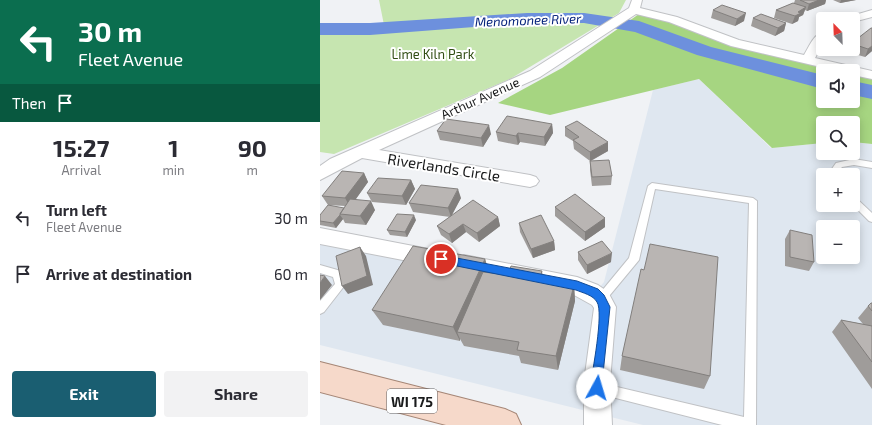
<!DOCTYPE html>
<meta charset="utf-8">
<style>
body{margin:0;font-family:"Exo 2",sans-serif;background:#f2f2f3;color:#2b2b33;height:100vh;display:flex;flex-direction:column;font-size:15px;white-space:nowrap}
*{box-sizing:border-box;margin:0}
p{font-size:13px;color:#7c7c81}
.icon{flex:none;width:22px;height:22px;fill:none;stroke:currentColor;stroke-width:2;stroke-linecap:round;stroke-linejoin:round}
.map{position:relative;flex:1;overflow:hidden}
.sheet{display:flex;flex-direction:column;background:#fff;width:320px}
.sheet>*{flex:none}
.hud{background:#0b6e4f;color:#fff;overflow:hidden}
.needle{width:26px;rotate:337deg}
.buttons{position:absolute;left:496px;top:12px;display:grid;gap:8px}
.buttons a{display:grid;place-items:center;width:44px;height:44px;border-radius:4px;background:#fff;box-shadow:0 2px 10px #0003;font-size:20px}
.pin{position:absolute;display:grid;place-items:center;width:34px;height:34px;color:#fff;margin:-17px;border:2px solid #fff;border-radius:50%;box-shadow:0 1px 4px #0007}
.me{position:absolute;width:44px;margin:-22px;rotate:6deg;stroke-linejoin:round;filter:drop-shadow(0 0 3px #0008)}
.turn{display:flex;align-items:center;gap:14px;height:84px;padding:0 12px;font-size:18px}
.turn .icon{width:52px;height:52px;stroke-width:2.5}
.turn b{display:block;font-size:28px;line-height:34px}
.then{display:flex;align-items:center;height:38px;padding:0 12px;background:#0003;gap:8px;font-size:15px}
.eta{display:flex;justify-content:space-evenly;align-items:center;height:68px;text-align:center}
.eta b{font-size:24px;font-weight:700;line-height:28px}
.action{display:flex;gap:8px;margin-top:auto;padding:8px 12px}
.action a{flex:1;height:46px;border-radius:4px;background:#1a5e71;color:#fff;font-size:16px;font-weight:700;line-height:46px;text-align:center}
.action a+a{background:#f2f2f3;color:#2b2b33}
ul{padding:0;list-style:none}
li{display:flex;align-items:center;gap:12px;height:56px;padding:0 12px}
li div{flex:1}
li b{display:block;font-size:15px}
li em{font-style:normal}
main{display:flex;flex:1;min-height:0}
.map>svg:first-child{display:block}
.built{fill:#dfe7f0;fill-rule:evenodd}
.green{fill:#c6e5b0}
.forest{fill:#a6d581}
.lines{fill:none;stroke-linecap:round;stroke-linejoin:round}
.river{fill:#6d90dd;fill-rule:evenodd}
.lane-casing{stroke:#c0c2c5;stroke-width:2}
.street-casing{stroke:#c0c2c5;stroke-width:2}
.primary-casing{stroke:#a58676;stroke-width:2}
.lane{fill:#fff;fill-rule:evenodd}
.street{fill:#fff;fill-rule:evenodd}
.primary{fill:#f6d9ca;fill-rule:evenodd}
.wall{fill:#9f9c9a}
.shaded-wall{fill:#827f7d}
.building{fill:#b9b5b3;stroke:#827f7d}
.route{fill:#1a73e8;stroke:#114b97}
.labels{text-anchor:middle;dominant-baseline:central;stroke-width:4;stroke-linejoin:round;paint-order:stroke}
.far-water-label{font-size:13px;font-style:italic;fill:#08257d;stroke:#fff}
.far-park-label{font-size:13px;fill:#314e14;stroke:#fff}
.far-street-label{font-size:13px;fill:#1a1b1c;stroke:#fff}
.shield{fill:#fff;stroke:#5f5f60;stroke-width:1}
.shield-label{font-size:14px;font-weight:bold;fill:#1a1b1c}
.street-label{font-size:15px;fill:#1a1b1c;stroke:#fff}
</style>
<main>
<section class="sheet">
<div class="hud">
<div class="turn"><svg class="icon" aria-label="left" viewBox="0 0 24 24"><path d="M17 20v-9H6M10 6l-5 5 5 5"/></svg><div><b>30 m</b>Fleet Avenue</div></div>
<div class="then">Then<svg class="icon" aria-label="arrive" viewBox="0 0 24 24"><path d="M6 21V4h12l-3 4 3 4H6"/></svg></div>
</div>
<div class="eta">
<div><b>15:27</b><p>Arrival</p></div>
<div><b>1</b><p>min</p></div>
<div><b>90</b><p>m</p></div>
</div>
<ul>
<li><svg class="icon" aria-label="left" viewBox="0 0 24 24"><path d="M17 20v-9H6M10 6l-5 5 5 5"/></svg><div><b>Turn left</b><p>Fleet Avenue</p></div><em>30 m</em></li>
<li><svg class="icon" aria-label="arrive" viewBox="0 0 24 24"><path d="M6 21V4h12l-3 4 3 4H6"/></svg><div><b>Arrive at destination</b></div><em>60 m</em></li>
</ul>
<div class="action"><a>Exit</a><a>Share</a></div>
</section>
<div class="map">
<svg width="552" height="425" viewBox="0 0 552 425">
<rect width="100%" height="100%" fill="#f0f2f5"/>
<path class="built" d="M379,79L451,148L503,143V153H533V142L552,144V425H323L0,345V242L270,298L284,282L333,90ZM503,175H533V205H503ZM503,227H533V257H503Z"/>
<path class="green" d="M59,0H306L299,13L190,79L14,154L0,152V31L65,30Z"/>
<path class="forest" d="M319,14L527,71H503V101H533V72L552,77V144L533,142V123H503V143L452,148L379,79L230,115L178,103L242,68Z"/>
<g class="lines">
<path class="river" d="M207,13H264L319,21L391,47L503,75V89L377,55L315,32L264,23H207L50,35H0V23H50Z
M533,81L552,85V99L533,95Z"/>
<g class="lane-casing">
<path id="lane" d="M534,159L552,162V168L534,165L522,167L517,173L518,175H510L509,173L516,163Z
M332,183L433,198L437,201L436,425H402L276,393L274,389L276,385L280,383L424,417L429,203L335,189L319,260L285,301L281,303L277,301L276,298L309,258L328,186Z
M533,197L536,198L552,213V222L549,221L533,205Z
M0,265L21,271L25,285L4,312L0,314V301L15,284L13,277L0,273Z"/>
</g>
<g class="street-casing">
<path id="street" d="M312,0H322L320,8L357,17L419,40L484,55C489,47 493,35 503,32V43L495,58L552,71V79L533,75V71H518L411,46L349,22L316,14L220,77L59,150L210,175L216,177L219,181L216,185L210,187L42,158L0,180V166L10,159L210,71L309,8Z
M552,10V17L533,22V19H526L528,17Z
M0,228L114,250L121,252L124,258L121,264L114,266L0,244Z
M144,255L257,277L278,285L288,292L296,307L290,382L292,425H264V382L274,308L272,305L254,295L137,270L133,264L137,258Z"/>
</g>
<g class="primary-casing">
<path id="primary" d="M0,362L185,409L196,414L201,425H126L0,392Z"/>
</g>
<use href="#lane" class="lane"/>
<use href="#street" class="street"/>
<use href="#primary" class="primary"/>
</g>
<path class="wall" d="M475,0H506L505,4L487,11L485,10L483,15L479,17L478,21L472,24L454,18L456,10L474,3Z
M513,0H536L520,3Z
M393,10L424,21L415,26L391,18Z
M433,18L466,23L464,31L455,36L431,26Z
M552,28V51L545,57L528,52L529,49H533V42Z
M232,124L233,133L225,146L200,142L198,145L178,141L176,132Z
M245,127L288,151L271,161L292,176L291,185L272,186L270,170V161L254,149L253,141L245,136Z
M117,131L171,134L163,147L120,140Z
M44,173L48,182L36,199L55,210L46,225L25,223L23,219L16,228L0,225V215L24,208L25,206L8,205L2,196Z
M91,180L95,189L86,205L52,202L47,193Z
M141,198L131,215L178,217L180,226L159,242L146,232L132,243L121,235L117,226L130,217L93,212L89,203Z
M235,207L285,218V227L265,241L235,216Z
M96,220L87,237L70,235L67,230Z
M199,223L234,241L235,250L213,258L200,232Z
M470,230L494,262L489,271L465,266V239Z
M258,252L291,262L267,274L258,260Z
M165,259L169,272L254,285L255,301L238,370L201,363L199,356L144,346L140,339V341L63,325L52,310Z
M324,270L390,376L384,389L300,370L302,356Z
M552,303V389L512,332L521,320L543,324L538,318L548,306Z"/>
<path class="shaded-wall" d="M499,0H506L505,4L487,11L489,4Z
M521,0H536L520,3Z
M486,7L483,15L479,17L478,21L472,24L475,16L478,12Z
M426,13L424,21L415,26L417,19Z
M466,23L464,31L455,36L458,28Z
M552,46V51L545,57L548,49Z
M232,124L233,133L225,146L224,137Z
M169,125L171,134L163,147L161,138Z
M198,133L200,142L198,145L196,136Z
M288,142V151L270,161V152Z
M44,173L48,182L30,207L25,198Z
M91,180L95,189L86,205L82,196Z
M138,189L141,198L131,217L128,208Z
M51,201L55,210L46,225L40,216Z
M20,215L23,219L16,228L13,223Z
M94,215L96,220L87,237L85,232Z
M178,217L180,226L159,242L157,233Z
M285,218V227L265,241V232Z
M143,224L146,232L132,243L129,234Z
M234,241L235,250L213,258L211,249Z
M40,247L46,256L53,285L28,294L22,286Z
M292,253L291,262L267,274V265Z
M165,259L170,275L137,332L140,339V341L133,327Z
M222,271L224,286L219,280Z
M5,276L12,285L0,300V283Z
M254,285L255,301L238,370L236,356Z"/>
<path class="building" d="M480,0H499L489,4Z
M473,3L486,7L478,12L481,13L475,16L456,10Z
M402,5L426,13L417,19L393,10Z
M441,14L466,23L458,28L433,18Z
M551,28H552V46L548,49L533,44V42Z
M187,116L232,124L224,137L198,133L196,136L176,132Z
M126,119L169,125L161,138L117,131Z
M257,121L288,142L270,152L253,140L259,137L245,127Z
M289,160L292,176L272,177L270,161Z
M22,171L44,173L25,198L2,196Z
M58,178L91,180L82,196L47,193Z
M101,185L138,189L128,208L89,203Z
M255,194L285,218L265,232L235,207Z
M30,199L51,201L40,216L20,214Z
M153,200L178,217L157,233L143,224L129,234L117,226Z
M8,205L24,208L20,214V215L13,223L0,221V215Z
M77,214L94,215L85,232L67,230Z
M221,215L234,241L211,249L199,223Z
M470,230L492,235L494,262L470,257Z
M282,241L292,253L267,265L258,252Z
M330,244L398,257L390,376L302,356L321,269L324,270Z
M93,246L165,259L133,327L52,310Z
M40,247L47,276L22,286L16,256Z
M191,266L222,271L219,280L254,285L236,356L197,350L199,342L137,332L163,272L188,275Z
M0,275L5,276L0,283Z
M551,303H552V311L548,306Z
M521,320L552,326V362Z"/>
<path class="route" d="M121,255L257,281L278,289L284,295L290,307L281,393L277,395L272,393L270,388C272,373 284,313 277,302C273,295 263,293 256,290L117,262L116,259Z"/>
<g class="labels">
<g class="far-water-label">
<text transform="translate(208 20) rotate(-2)">Menomonee River</text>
</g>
<g class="far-park-label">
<text x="113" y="54">Lime Kiln Park</text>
</g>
<g class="far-street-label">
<text transform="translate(160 98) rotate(-24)">Arthur Avenue</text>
</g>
<rect class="shield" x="67" y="389" width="50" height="24" rx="3"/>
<g class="shield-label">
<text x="92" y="401">WI 175</text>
</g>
<g class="street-label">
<text transform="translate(124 167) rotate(9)">Riverlands Circle</text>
</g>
</g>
</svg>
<div class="buttons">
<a><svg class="needle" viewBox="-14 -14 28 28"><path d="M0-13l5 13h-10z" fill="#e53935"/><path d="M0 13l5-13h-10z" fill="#7c7c81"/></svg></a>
<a><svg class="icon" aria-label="sound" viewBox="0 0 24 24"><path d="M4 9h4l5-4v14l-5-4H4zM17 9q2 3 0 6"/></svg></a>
<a><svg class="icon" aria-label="search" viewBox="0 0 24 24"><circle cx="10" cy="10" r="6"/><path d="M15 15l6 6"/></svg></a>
<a>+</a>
<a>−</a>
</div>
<div class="pin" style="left:121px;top:259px;background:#d93025"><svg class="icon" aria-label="arrive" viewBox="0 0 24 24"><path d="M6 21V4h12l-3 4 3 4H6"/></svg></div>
<svg class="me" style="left:277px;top:388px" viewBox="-20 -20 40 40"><circle r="19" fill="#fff"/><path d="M0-13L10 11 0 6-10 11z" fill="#1a73e8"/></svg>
</div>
</main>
